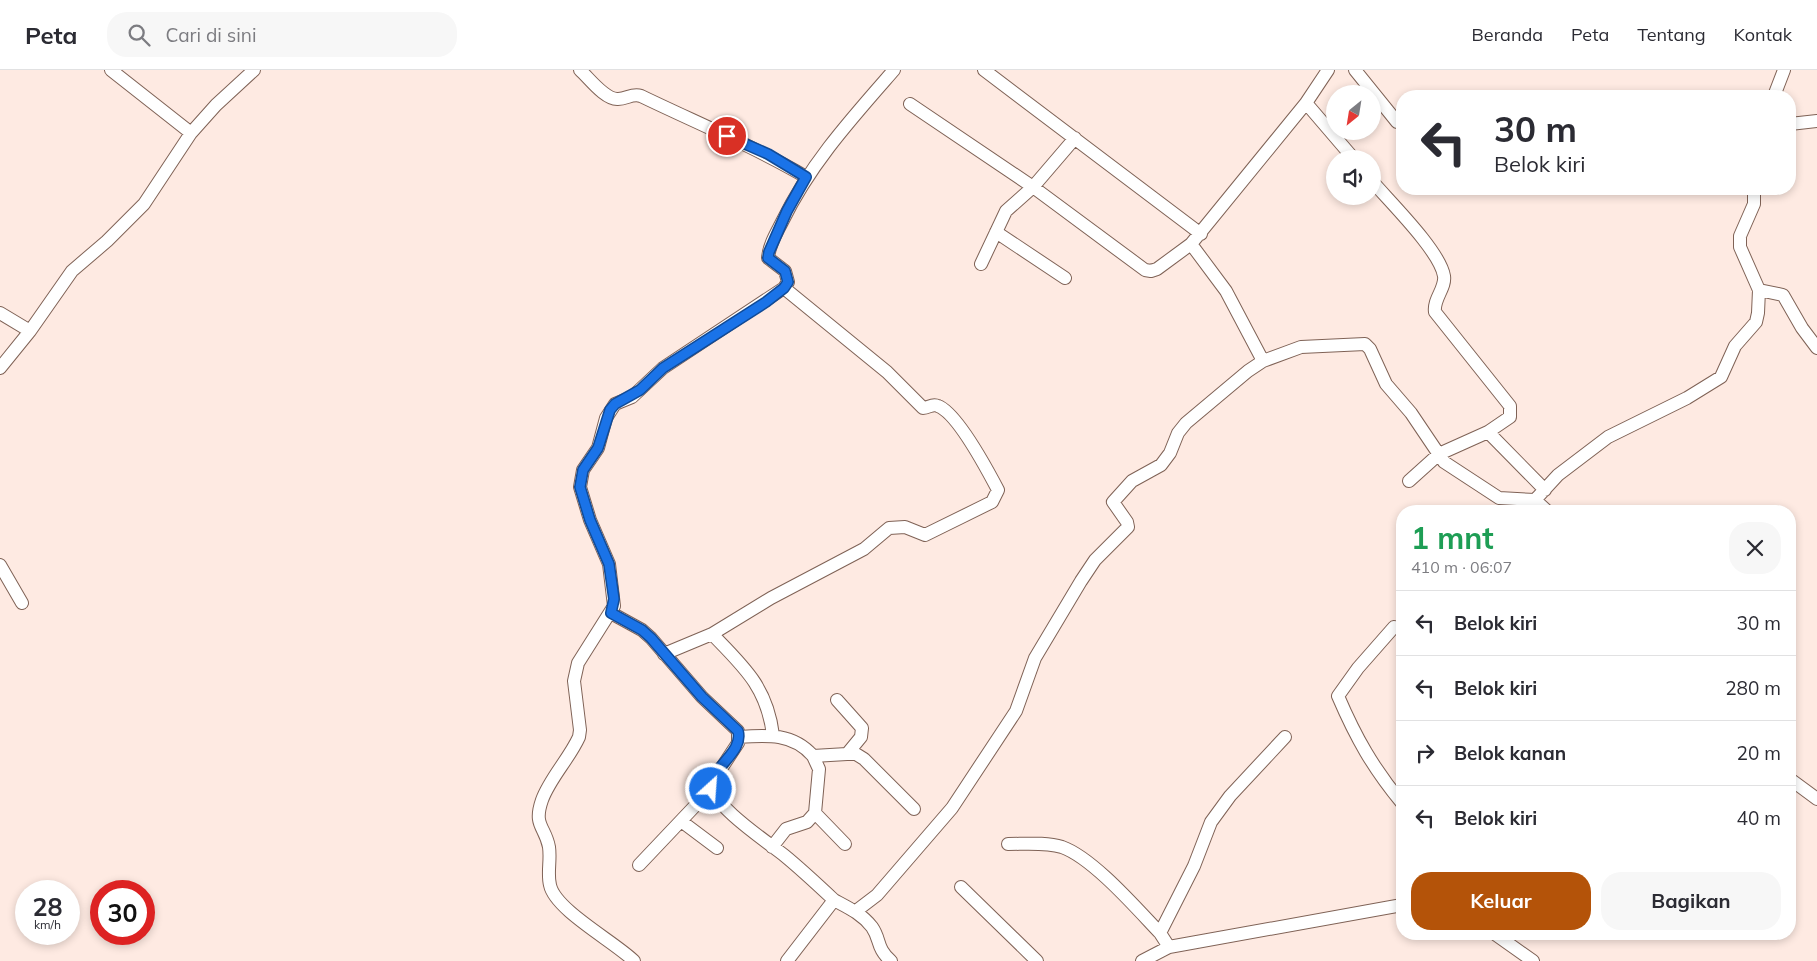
<!DOCTYPE html>
<html lang="id">
<meta charset="utf-8">
<style>
body{margin:0;font-family:Mulish,sans-serif;background:#f7f7f7;color:#2b2b33;height:100vh;display:flex;flex-direction:column;font-size:19px;white-space:nowrap}
*{box-sizing:border-box;margin:0}
p{font-size:16px;color:#7c7c81}
.icon{flex:none;width:28px;height:28px;fill:none;stroke:currentColor;stroke-width:2;stroke-linecap:round;stroke-linejoin:round}
.map{position:relative;flex:1;overflow:hidden}
.panel{position:absolute;left:1396px;top:435px;width:400px;height:435px;display:flex;flex-direction:column;background:#fff;border-radius:20px;box-shadow:0 2px 8px #0003}
.panel>*{flex:none}
.hud{position:absolute;left:1396px;top:20px;width:400px;height:105px;border-radius:20px;box-shadow:0 2px 8px #0003;background:#fff;color:#2b2b33;overflow:hidden}
.needle{width:32px;rotate:210deg}
.controls{position:absolute;left:1326px;top:15px;display:grid;gap:10px}
.controls a{display:grid;place-items:center;width:55px;height:55px;border-radius:50%;background:#fff;box-shadow:0 2px 8px #0003;font-size:25px}
.speed{position:absolute;left:15px;top:810px;display:flex;gap:10px;font-size:25px;font-weight:700;text-align:center}
.speed>*{display:grid;place-content:center;width:65px;height:65px;border-radius:50%;background:#fff;box-shadow:0 2px 8px #0003;line-height:1}
.speed small{font-size:12px;font-weight:400}
.speed .limit{border:8px solid #d22;background:#fff;color:#111}
.pin{position:absolute;display:grid;place-items:center;width:42px;height:42px;color:#fff;margin:-21px;border:2px solid #fff;border-radius:50%;box-shadow:0 1px 5px #0007}
.me{position:absolute;width:55px;margin:-28px;rotate:26deg;stroke-linejoin:round;filter:drop-shadow(0 0 4px #0008)}
.turn{display:flex;align-items:center;gap:18px;height:105px;padding:0 15px;font-size:22px}
.turn .icon{width:65px;height:65px;stroke-width:2.5}
.turn b{display:block;font-size:35px;line-height:42px}
.round{display:grid;place-items:center;flex:none;width:52px;height:52px;border-radius:20px;background:#f7f7f7}
.summary{display:flex;align-items:center;justify-content:space-between;height:85px;padding:0 15px}
h1{font-size:30px;font-weight:700;line-height:38px;color:#1e9e55}
.cta{display:flex;gap:10px;margin-top:auto;padding:10px 15px}
.cta a{flex:1;height:58px;border-radius:20px;background:#b45309;color:#fff;font-size:20px;font-weight:700;line-height:58px;text-align:center}
.cta a+a{background:#f7f7f7;color:#2b2b33}
ul{padding:0;list-style:none}
li{display:flex;align-items:center;gap:15px;height:65px;padding:0 15px;border-top:1px solid #e1e1e2}
li div{flex:1}
li b{display:block;font-size:19px}
li em{font-style:normal}
header{display:flex;align-items:center;gap:30px;box-sizing:border-box;height:70px;padding:0 25px;background:#fff;border-bottom:1px solid #e1e1e2}
header strong{font-size:24px}
nav{display:flex;gap:28px;margin-inline-start:auto;font-size:18px}
.search{width:350px;height:45px;background:#f7f7f7;display:flex;align-items:center;gap:12px;box-sizing:border-box;padding:0 18px;border-radius:20px;color:#7c7c81;font-size:19px}
.map>svg:first-child{display:block}
.lines{fill:none;stroke-linecap:round;stroke-linejoin:round}
.street-casing{stroke:#7f6256;stroke-width:14}
.street{stroke:#fff;stroke-width:12}
.route-casing{stroke:#114b97;stroke-width:12}
.route{stroke:#1a73e8;stroke-width:9}
</style>
<header>
<strong>Peta</strong>
<div class="search"><svg class="icon" aria-label="search" viewBox="0 0 24 24"><circle cx="10" cy="10" r="6"/><path d="M15 15l6 6"/></svg>Cari di sini</div>
<nav><a>Beranda</a><a>Peta</a><a>Tentang</a><a>Kontak</a></nav>
</header>
<div class="map">
<svg width="1817" height="891" viewBox="0 0 1817 891">
<rect width="100%" height="100%" fill="#feeae2"/>
<g class="lines">
<g class="street-casing">
<path id="street" d="M111,0L191,63
M580,0C589,8 605,30 618,29C627,29 632,23 641,26C697,53 753,76 806,107
M984,0L1201,164
M1355,0L1397,52
M1774,26L1784,0
M1306,33L1354,89
M910,34L1033,117L1145,200L1151,201L1157,199L1191,174
M1790,54L1817,51
M1372,111C1390,132 1440,181 1444,206C1446,218 1433,229 1435,242L1510,336V347L1488,362L1439,384L1409,411
M996,162L1065,208
M981,194L1006,141L1033,117L1075,68
M1759,220L1783,225L1802,258L1817,278
M0,243L30,261
M1263,291L1301,277L1365,274L1370,279L1386,314L1411,343L1444,392L1499,428L1535,430L1547,441
M0,298L30,261L72,201L107,171L144,134L191,63L216,35L254,0
M1488,362L1545,420
M1535,430L1558,405L1608,367L1687,328L1721,307L1735,276L1756,252L1758,243L1759,220L1740,177V166L1754,134V119
M0,495L22,533
M611,543L642,560L651,568L702,627L738,661V673L711,714C711,735 769,773 785,786C802,800 818,815 834,830L787,891
M1394,557L1358,598L1338,626C1356,668 1373,698 1402,733
M712,564C744,597 767,617 773,665
M664,584L712,564L771,528L864,479L889,458L905,457L925,465L992,432L998,420C988,401 957,343 938,336C932,333 929,338 923,338L887,302L784,218
M837,630L862,658L861,667L847,684
M739,667C767,665 793,663 813,686L847,684H856L864,689L914,739
M1790,709L1817,729
M815,743L845,774
M681,751L717,778
M1008,774C1025,774 1046,772 1062,777C1093,788 1137,839 1160,863
M772,777L786,759L807,752L815,743L819,699L813,686
M639,795L711,719
M961,817L1037,891
M834,830C849,838 862,844 872,857C881,870 876,878 891,891
M856,841L877,825L952,738L1016,641L1035,588L1081,511L1095,490L1128,457L1127,452L1113,432L1132,411L1161,395L1170,383L1178,363L1186,353L1248,301L1263,291L1226,221L1191,174L1306,33L1328,0
M1495,864L1533,891
M1169,877L1160,863L1194,796L1211,752L1230,726L1285,667
M634,891C615,872 555,840 550,815C547,803 551,790 549,777C545,756 533,756 542,730C550,708 569,689 579,667L580,660L574,611L578,593L614,536L609,494L590,450L580,417L583,400L598,378L606,348L615,334L632,327L663,298L784,218L788,212L785,201L768,188C769,175 776,164 782,152C810,94 852,48 894,0
M1142,891L1169,877L1402,835"/>
</g>
<use href="#street" class="street"/>
</g>
<g class="lines">
<g class="route-casing">
<path id="route" d="M711,719C710,697 744,683 738,661L702,627L651,568L642,560L611,543L614,529L609,494L590,450L580,417L583,400L598,378L610,340L615,334L640,320L663,298L766,232L784,218L788,212L785,201L768,188L769,182L787,141L806,107L768,84L727,66"/>
</g>
<use href="#route" class="route"/>
</g>
</svg>
<div class="controls">
<a><svg class="needle" viewBox="-14 -14 28 28"><path d="M0-13l5 13h-10z" fill="#e53935"/><path d="M0 13l5-13h-10z" fill="#7c7c81"/></svg></a>
<a><svg class="icon" aria-label="sound" viewBox="0 0 24 24"><path d="M4 9h4l5-4v14l-5-4H4zM17 9q2 3 0 6"/></svg></a>
</div>
<div class="speed"><div>28<small>km/h</small></div><div class="limit">30</div></div>
<div class="pin" style="left:727px;top:66px;background:#d93025"><svg class="icon" aria-label="arrive" viewBox="0 0 24 24"><path d="M6 21V4h12l-3 4 3 4H6"/></svg></div>
<svg class="me" style="left:711px;top:719px" viewBox="-20 -20 40 40"><circle r="17" fill="#1a73e8" stroke="#fff" stroke-width="3"/><path d="M0-11L8 9 0 5-8 9z" fill="#fff"/></svg>
<div class="hud">
<div class="turn"><svg class="icon" aria-label="left" viewBox="0 0 24 24"><path d="M17 20v-9H6M10 6l-5 5 5 5"/></svg><div><b>30 m</b>Belok kiri</div></div>
</div>
<section class="panel">
<div class="summary"><div><h1>1 mnt</h1><p>410 m · 06:07</p></div><a class="round"><svg class="icon" aria-label="close" viewBox="0 0 24 24"><path d="M6 6l12 12M18 6L6 18"/></svg></a></div>
<ul>
<li><svg class="icon" aria-label="left" viewBox="0 0 24 24"><path d="M17 20v-9H6M10 6l-5 5 5 5"/></svg><div><b>Belok kiri</b></div><em>30 m</em></li>
<li><svg class="icon" aria-label="left" viewBox="0 0 24 24"><path d="M17 20v-9H6M10 6l-5 5 5 5"/></svg><div><b>Belok kiri</b></div><em>280 m</em></li>
<li><svg class="icon" aria-label="right" viewBox="0 0 24 24"><path d="M7 20v-9h11M14 6l5 5-5 5"/></svg><div><b>Belok kanan</b></div><em>20 m</em></li>
<li><svg class="icon" aria-label="left" viewBox="0 0 24 24"><path d="M17 20v-9H6M10 6l-5 5 5 5"/></svg><div><b>Belok kiri</b></div><em>40 m</em></li>
</ul>
<div class="cta"><a>Keluar</a><a>Bagikan</a></div>
</section>
</div>
